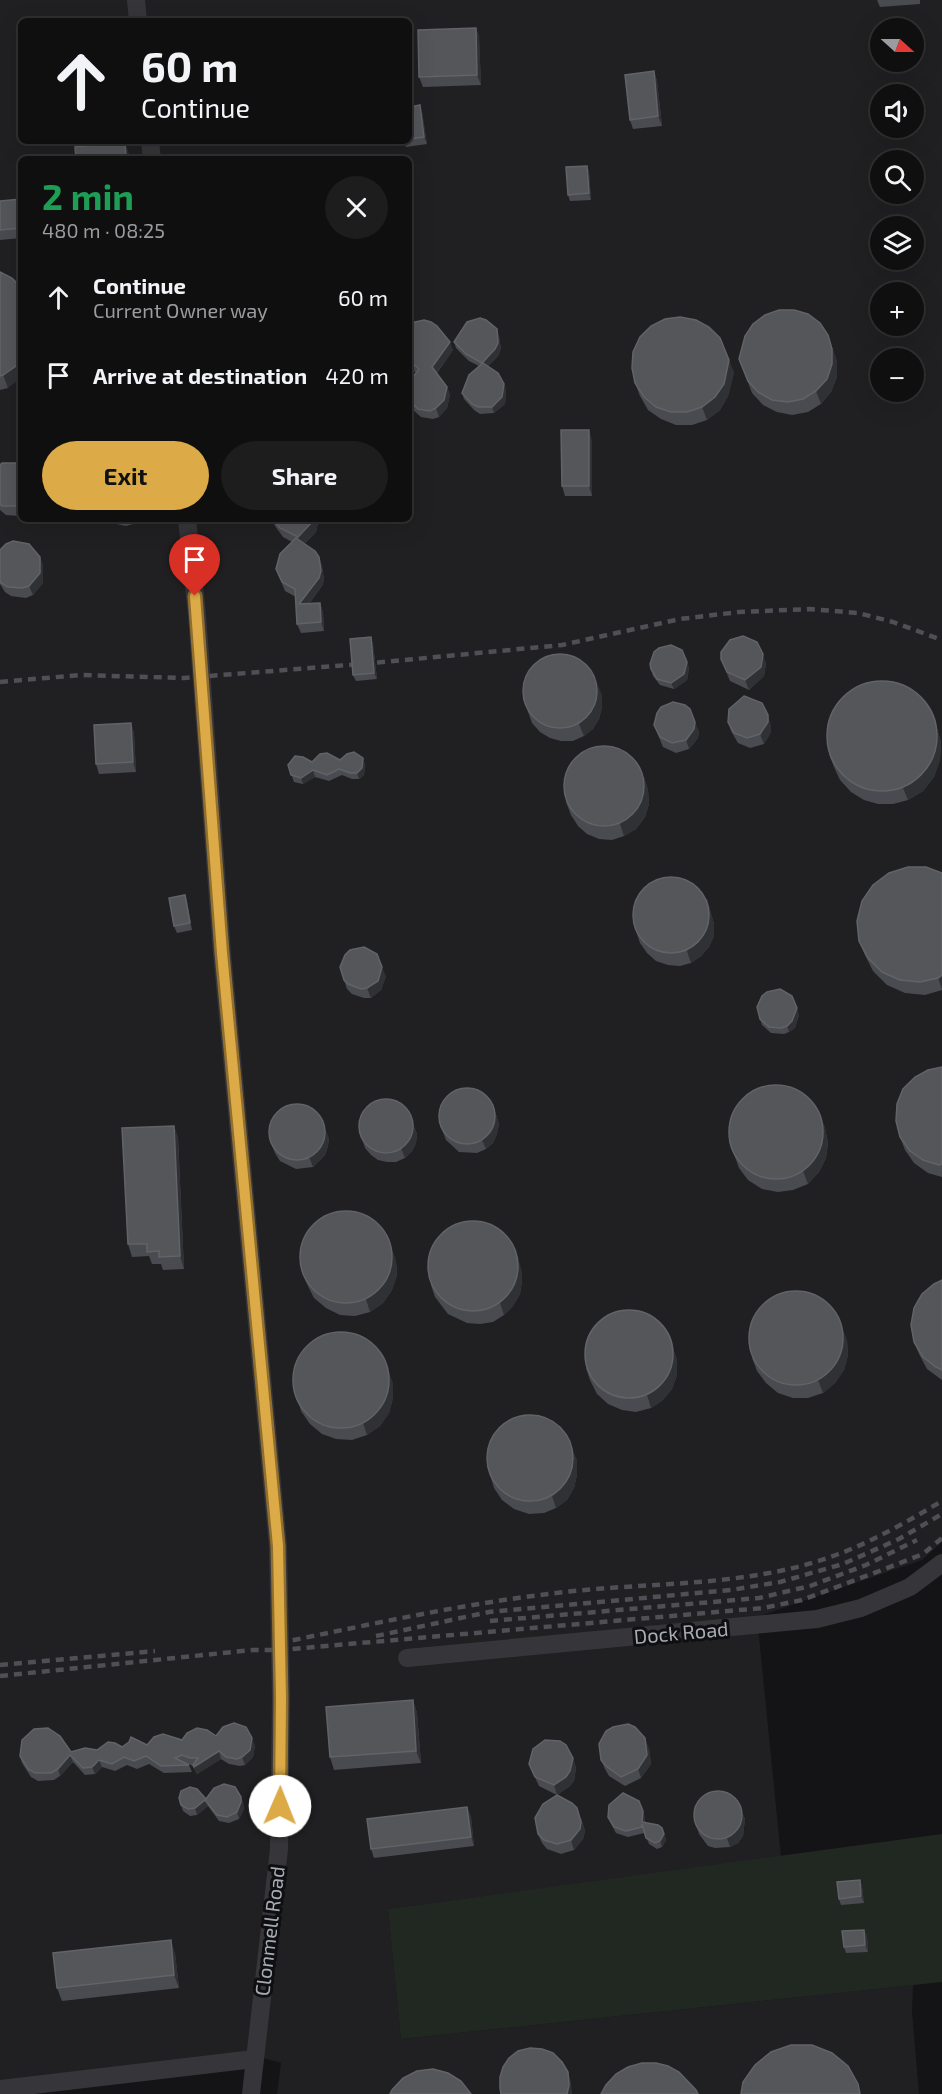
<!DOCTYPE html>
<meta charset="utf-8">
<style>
body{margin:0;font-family:"Exo 2",sans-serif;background:#1d1d1e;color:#f1f3f6;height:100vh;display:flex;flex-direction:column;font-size:22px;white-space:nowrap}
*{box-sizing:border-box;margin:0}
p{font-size:20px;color:#9b9c9f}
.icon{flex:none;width:33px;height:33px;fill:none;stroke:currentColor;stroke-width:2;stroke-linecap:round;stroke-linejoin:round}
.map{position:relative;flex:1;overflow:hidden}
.panel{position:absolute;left:18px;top:156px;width:394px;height:366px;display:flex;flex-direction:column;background:#0f0f10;border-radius:9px;box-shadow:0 6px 24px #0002,0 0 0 2px #2f2f30}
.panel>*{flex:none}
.top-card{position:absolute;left:18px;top:18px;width:394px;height:126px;border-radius:9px;box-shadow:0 6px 24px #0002,0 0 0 2px #2f2f30;background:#0f0f10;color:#f1f3f6;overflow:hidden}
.needle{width:39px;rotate:111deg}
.fabs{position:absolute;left:870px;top:18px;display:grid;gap:12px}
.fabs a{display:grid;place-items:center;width:54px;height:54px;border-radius:50%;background:#0f0f10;box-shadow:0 6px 24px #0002,0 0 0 2px #2f2f30;font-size:30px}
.pin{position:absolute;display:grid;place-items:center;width:51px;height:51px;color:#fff;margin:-62px -26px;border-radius:50% 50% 50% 0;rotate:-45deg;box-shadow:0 0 6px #0007}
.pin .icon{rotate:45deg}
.me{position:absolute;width:66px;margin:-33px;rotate:1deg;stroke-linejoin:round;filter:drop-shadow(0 0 4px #0008)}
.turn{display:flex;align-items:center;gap:21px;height:126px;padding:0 24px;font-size:27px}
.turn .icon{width:78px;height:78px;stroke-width:2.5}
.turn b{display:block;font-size:42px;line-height:51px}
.round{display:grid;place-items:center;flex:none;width:63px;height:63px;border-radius:32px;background:#1d1d1e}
.summary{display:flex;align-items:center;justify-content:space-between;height:102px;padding:0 24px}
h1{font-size:36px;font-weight:700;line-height:45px;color:#1e9e55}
.button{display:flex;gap:12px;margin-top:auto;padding:12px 24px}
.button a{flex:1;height:69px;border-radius:36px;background:#dcaa46;color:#111;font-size:24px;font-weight:700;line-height:69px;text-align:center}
.button a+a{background:#1d1d1e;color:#f1f3f6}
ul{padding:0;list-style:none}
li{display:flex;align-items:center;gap:18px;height:78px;padding:0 24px}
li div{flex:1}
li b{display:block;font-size:22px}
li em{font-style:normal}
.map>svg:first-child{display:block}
.built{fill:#202022;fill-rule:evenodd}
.green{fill:#212822}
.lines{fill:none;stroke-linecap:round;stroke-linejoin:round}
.street{stroke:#36363a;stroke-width:18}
.rail{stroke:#4f5055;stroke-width:4.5;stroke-dasharray:8 6;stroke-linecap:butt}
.wall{fill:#4a4b50}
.shaded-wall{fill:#303134}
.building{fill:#54565a;stroke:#616368;stroke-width:1.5}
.route-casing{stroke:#8f6e2e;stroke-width:15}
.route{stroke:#dcaa46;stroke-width:10}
.labels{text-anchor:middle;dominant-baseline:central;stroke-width:6;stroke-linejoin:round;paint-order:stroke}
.street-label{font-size:20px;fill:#a7abb4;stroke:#0f0f11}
</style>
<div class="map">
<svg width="942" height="2094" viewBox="0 0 942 2094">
<rect width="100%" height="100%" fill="#141416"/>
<path class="built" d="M0,0H942V1542L922,1560L757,1617L781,1857L388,1909L401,2039L913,1985L912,2012L919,2094H277L281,2063L263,2058L0,2093ZM21,21H410V141H21ZM880,28H914V62H880ZM880,94H914V128H880ZM21,159H410V519H21ZM880,160H914V194H880ZM880,226H914V260H880ZM880,292H914V326H880ZM880,358H914V392H880Z"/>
<path class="green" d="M942,1834V1982L401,2039L388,1909Z"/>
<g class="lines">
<path class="street" d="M136,0L138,21
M150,141L152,159
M187,519L197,615L222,953L278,1546L281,1698L279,1849L251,2094
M407,1658L817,1619L861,1608L910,1587L942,1563
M0,2089L254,2059"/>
<path class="rail" d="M0,682L80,675L184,678L373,663L562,645L680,619L739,612L810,609L858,613L893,622L942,640
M490,1621L759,1598L810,1586L866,1565L917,1540
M376,1636L489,1612L731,1590L780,1582L843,1564L899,1539L942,1514
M279,1643C368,1625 457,1605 548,1594C643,1581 745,1589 836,1555C874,1541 908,1521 942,1501
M0,1665L155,1651
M0,1676L252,1650H280L763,1608L802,1600L882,1570L923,1554L942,1538"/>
</g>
<path class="wall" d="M877,0H920V4L880,7Z
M476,28L479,37L481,85L423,87L419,77Z
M654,71L657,81L662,126L633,129L630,120Z
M410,107L422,112L427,144L406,147L404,141H410Z
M587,166L589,172L591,200L570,201L568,195Z
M21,199V238L0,240V201Z
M0,272L8,388L0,390Z
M410,325L453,350L437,373L447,387L450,395L447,408L439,417L433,419L421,417L412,409L410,402V381L416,373L410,367Z
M828,335L837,362V377L831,392L821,404L808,412L792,415L777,412L763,405L752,393L739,359Z
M499,336L501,349L498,356L488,366L504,384L506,390L505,404L494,413L480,414L474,410L464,399L462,393L479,366L469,361L456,348L454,342Z
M734,372L728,396L720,410L707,420L692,425H676L661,419L648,410L640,396L635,383Z
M592,440V496H565L562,486Z
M0,465H21V515L20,516L6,515L0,510Z
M108,519H140L133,524L126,526L112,523Z
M272,519H319L316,532L304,544L319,557L322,566L324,580L322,586L309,604L320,603L323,612L324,631L301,633L297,624L296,597L285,591L276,569L292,542L283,537L275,526Z
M0,550L40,557L43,566V583L33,595L26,598L11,596L5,592L0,584Z
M371,637L373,644L377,679L356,681L353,675Z
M721,659L766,663L764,676L749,690L730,681Z
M687,662L689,668L687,680L674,689L660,685L653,676L651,669Z
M602,695V707L599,719L593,729L584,736L573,741H561L550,738L540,732L532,723L523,698Z
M728,722L771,725V732L764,744L750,748L738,743L731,731Z
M131,723L134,733L136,772L99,774L96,764Z
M654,725L699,731L698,738L689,749L676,753L663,747Z
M936,725L941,742L940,760L934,777L923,791L908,800L893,804H878L864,800L851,792L840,780L834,767L829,754Z
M363,758L365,765L364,775L359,779H352L342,775L329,781L315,777L303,784L294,782L288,765Z
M644,777L648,790L649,804L645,817L636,829L624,836L612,840L599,839L587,834L578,826L571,815L566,802Z
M942,873V990L925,995L905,993L887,985L873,971L864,953L859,941Z
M707,899L714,924V936L709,947L701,956L691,963L680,966L668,965L656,961L647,953L640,943L636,931Z
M187,901L192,930L177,933L174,926Z
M386,976L381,990L371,998H364L352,994L347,989L344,980Z
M799,1015L795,1028L789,1032L784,1034L771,1033L762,1025L760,1019Z
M942,1067V1177L928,1173L914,1163L905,1150L900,1137Z
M493,1105L499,1124L497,1134L493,1143L486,1149L477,1153L459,1152L446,1140L439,1122Z
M407,1108L417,1134L416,1143L412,1151L405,1158L396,1162H387L378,1160L371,1155L365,1148L359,1130Z
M820,1115L825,1128L828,1143L826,1158L819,1172L808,1184L793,1190L778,1192L762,1189L748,1180L739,1168L729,1141Z
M174,1126L178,1138L184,1269L163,1270L161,1264H152L149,1256L132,1257L128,1244Z
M329,1138L328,1146L325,1155L313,1167L296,1169L280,1161L275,1153L271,1143Z
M386,1234L396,1261L397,1275L392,1290L383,1303L370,1312L355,1316L340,1315L326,1308L314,1298L307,1284L302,1271Z
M521,1268L522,1281L520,1294L513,1306L504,1315L493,1322L480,1324L467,1323L448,1314L435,1297L431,1285Z
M942,1280V1380L927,1369L919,1354L914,1342Z
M668,1334L677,1360V1375L672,1389L663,1400L651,1408L636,1412L622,1410L608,1404L597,1394L590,1380L586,1368Z
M847,1340L848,1355L844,1370L835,1383L823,1393L808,1398H793L778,1393L766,1383L757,1371L752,1358Z
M393,1383V1398L389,1413L380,1426L367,1435L352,1440L336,1439L322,1434L310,1424L301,1411L297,1398Z
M572,1449L577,1461V1475L574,1488L567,1500L556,1508L544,1513L529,1514L514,1509L502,1500L494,1488L490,1475Z
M413,1700L417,1713L421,1763L334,1770L330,1757Z
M216,1736L255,1745L253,1757L245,1765L240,1766L229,1764L221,1759L197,1774L193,1766L184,1762L189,1765L192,1772L164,1773L149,1764L137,1769L127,1765L115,1771L102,1767L95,1774L85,1775L73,1762L60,1776L54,1780L38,1781L31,1777L22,1763L20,1756L97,1750Z
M649,1748L651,1764L641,1778L625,1786L609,1776L605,1769L601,1760Z
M573,1758L576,1768L574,1781L570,1786L557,1795L539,1786L529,1764Z
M241,1797L243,1803L244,1809L239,1819L229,1823L219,1821L208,1806L197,1815L190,1816L183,1811L181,1805L206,1799Z
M467,1807L471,1817L474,1846L374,1858L371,1849Z
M741,1810L745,1819L743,1836L738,1843L730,1847L715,1848L708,1846L699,1834L696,1825Z
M608,1817H645V1823L662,1828L666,1840L662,1847L657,1849L649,1844L644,1831V1833L628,1837L616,1833L610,1822Z
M581,1818L585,1831L583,1839L574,1850L561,1854L547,1849L542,1843L538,1834Z
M860,1880L862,1887L864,1903L841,1905L839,1899Z
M864,1930L867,1936L868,1952L846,1953L844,1947Z
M175,1953L179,1988L62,2001L57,1988Z"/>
<path class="shaded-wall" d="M476,28L479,37L481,85L477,75Z
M654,71L657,81L662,126L658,116Z
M420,105L422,112L427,144L424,137Z
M125,142L129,154L130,159H126Z
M587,166L589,172L591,200L589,193Z
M497,329L499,336L501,349L498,356L484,370L482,363Z
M828,335L837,362V377L831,392L821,404L816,391Z
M450,342L453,350L435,375L432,367Z
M729,360L734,372L728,396L720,410L707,420L702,407Z
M21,362V378L8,388L3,375Z
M504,384L506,390L505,404L494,413L492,407Z
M447,387L450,395L447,408L439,417L436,408Z
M589,430L592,440V496L589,486Z
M21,503V515L20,516L17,506Z
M132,519H140L133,524Z
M313,519H319L316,532L302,546L298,537Z
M40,557L43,566V583L33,595L29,586Z
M319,557L322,566L324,580L322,586L302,613L299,604Z
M320,603L323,612L324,631L321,622Z
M371,637L373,644L377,679L374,673Z
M763,654L766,663L764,676L749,690L745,680Z
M687,662L689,668L687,680L674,689L671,683Z
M597,683L602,695V707L599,719L593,729L584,736L579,724Z
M932,713L941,742L940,760L934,777L923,791L908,800L903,788Z
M768,715L771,725V732L764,744L760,734Z
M695,722L699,731L698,738L689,749L686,740Z
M131,723L134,733L136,772L133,762Z
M363,758L365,765L364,775L359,779L357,773Z
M313,770L315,777L303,784L301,778Z
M644,777L648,790L649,804L645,817L636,829L624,836L620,824Z
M185,895L187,901L192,930L190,923Z
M707,899L714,924V936L709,947L701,956L691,963L687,951Z
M382,967L386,976L381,990L371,998L367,988Z
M942,975V989L938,978Z
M797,1008L799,1015L795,1028L789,1032L787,1026Z
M493,1105L499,1124L497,1134L493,1143L486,1149L482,1140Z
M820,1115L825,1128L828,1143L826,1158L819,1172L808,1184L803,1171Z
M413,1125L417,1134L416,1143L412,1151L405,1158L401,1148Z
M174,1126L178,1138L184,1269L180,1256Z
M325,1128L329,1138L328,1146L325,1155L313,1167L309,1157Z
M391,1248L396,1261L397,1275L392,1290L383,1303L370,1312L366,1299Z
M517,1256L521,1268L522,1281L520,1294L513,1306L504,1315L500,1303Z
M842,1327L847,1340L848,1355L844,1370L835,1383L823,1393L818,1380Z
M668,1334L677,1360V1375L672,1389L663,1400L651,1408L647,1395Z
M388,1370L393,1383V1398L389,1413L380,1426L367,1435L363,1423Z
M572,1449L577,1461V1475L574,1488L567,1500L556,1508L552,1496Z
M413,1700L417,1713L421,1763L416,1751Z
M252,1738L255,1745L253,1757L245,1765L242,1757Z
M645,1738L649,1748L651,1764L641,1778L638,1769Z
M219,1751L221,1759L197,1774L194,1767Z
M70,1755L73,1762L60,1776L58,1769Z
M573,1758L576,1768L574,1781L570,1786L557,1795L554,1785Z
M99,1760L102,1767L95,1774L92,1767Z
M241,1797L243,1803L244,1809L239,1819L237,1812Z
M205,1800L208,1806L197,1815L195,1808Z
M467,1807L471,1817L474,1846L471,1837Z
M577,1808L585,1831L583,1839L574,1850L571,1840Z
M741,1810L745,1819L743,1836L738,1843L730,1847L727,1838Z
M643,1811L645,1817L644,1828L642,1822Z
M664,1834L666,1840L662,1847L660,1841Z
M860,1880L862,1887L864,1903L861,1896Z
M864,1930L867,1936L868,1952L865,1945Z
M171,1940L175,1953L179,1988L174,1975Z
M568,2072L571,2082L572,2094H567Z"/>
<path class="building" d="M476,28L477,75L419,77L418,30Z
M654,71L658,116L630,120L625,75Z
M420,105L424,137L410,139V107Z
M125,142L126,159H76L75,147Z
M587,166L589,193L568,195L566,167Z
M21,199V228L0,230V201Z
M0,272L12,278L21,287V362L19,364L3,375L0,376Z
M779,310H794L808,314L820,323L828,335L832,349V364L827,379L816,391L803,399L788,402L772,400L758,392L748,381L739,359L745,336L753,324L765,315Z
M680,317L696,320L709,327L720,338L729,360L724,384L715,397L702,407L687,412H671L656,407L644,397L635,383L632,368L633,352L640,337L651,326L665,319Z
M480,318L486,320L497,329L498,343L495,349L482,363L466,354L454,342L467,322Z
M424,320L431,322L437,326L450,342L432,367L447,387L444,400L436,408L430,411L418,409L410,401V381L419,369L410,361V325L411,323Z
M483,363L498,373L504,384L502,397L492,407H478L472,404L462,393L469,375Z
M561,430H589V486H562Z
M2,463H18L21,465V503L17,506H2L0,504V465Z
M273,519H313L312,522L298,537L280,528Z
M296,538L315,551L319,557L321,571L319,578L299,604L320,603L321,622L297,624L295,589L282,582L276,569L280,554Z
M13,541L29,544L40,557V573L29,586L22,588L8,587L1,583L0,580V550L6,544Z
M743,636L757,642L763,654L761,667L745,680L727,672L721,659V652L730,640Z
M371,637L374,673L353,675L350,639Z
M671,645L682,650L687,662L684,674L671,683L657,679L651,669L650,664L654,652L659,648Z
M523 691a37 37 0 1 1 74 0a37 37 0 1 1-74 0Z
M827 736a55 55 0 1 1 110 0a55 55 0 1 1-110 0Z
M744,696L762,703L768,715V722L760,734L747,738L734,733L728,722L729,709Z
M673,702L685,705L690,709L695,722L694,729L686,740L672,743L660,737L654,725L657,713L661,707Z
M131,723L133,762L96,764L94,725Z
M564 786a40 40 0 1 1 80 0a40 40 0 1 1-80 0Z
M354,752L363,758L362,768L357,773H350L339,769L327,775L313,770L301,778L291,775L288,765L295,756L303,757L312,762L320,754L327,753L340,760L347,754Z
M908,867H926L942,873V975L938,978L920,982L900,980L882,972L868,958L859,941L857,921L862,901L873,885L889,873Z
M633 915a38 38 0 1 1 76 0a38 38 0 1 1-76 0Z
M185,895L190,923L174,926L169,898Z
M364,947L377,954L382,967L378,981L367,988L361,989L348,984L344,980L340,967L345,955L350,950Z
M780,989L792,996L797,1008L792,1021L787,1026L781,1028L769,1027L760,1019L757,1007L762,996L767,992Z
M942,1067V1164L939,1165L923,1160L910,1151L900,1137L896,1121L897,1104L903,1089L915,1077L928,1070Z
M729 1132a47 47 0 1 1 94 0a47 47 0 1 1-94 0Z
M439 1116a28 28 0 1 1 56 0a28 28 0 1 1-56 0Z
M359 1126a27 27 0 1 1 54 0a27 27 0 1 1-54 0Z
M269 1132a28 28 0 1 1 56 0a28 28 0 1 1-56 0Z
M174,1126L180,1256L159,1257V1251L147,1252V1244H128L122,1128Z
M300 1257a46 46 0 1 1 92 0a46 46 0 1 1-92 0Z
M428 1266a45 45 0 1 1 90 0a45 45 0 1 1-90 0Z
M942,1280V1370L936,1367L923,1357L914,1342L911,1325L914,1308L922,1294L934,1284Z
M749 1338a47 47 0 1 1 94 0a47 47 0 1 1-94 0Z
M585 1354a44 44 0 1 1 88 0a44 44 0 1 1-88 0Z
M293 1380a48 48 0 1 1 96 0a48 48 0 1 1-96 0Z
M487 1458a43 43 0 1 1 86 0a43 43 0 1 1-86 0Z
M413,1700L416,1751L330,1757L326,1707Z
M234,1723L246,1727L252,1738L250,1750L242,1757L237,1759L226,1757L219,1751L194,1767L193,1765L198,1758H190L182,1755L175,1758L189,1765L161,1766L146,1756L134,1761L124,1757L112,1764L99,1760L92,1767L83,1768L70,1755L58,1769L51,1773H35L28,1769L20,1756L22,1740L34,1729L48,1728L60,1736L71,1752L85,1748L97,1750L108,1742L115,1743L122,1747L129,1742L131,1737L147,1745L154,1737L163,1734L182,1740L187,1733L197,1728L207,1730L216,1736L223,1727Z
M628,1724L635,1727L645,1738L647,1755L638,1769L621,1777L606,1766L601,1760L599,1744L606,1731L613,1727Z
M545,1740L560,1741L566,1745L573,1758L570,1771L566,1777L554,1785L535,1777L529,1764L533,1749Z
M224,1784L235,1787L241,1797V1802L237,1812L227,1817L217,1815L205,1800L195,1808L188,1809L181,1805L179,1798L181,1791L190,1787L197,1789L206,1799L214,1788Z
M694 1815a24 24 0 1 1 48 0a24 24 0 1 1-48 0Z
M623,1793L639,1801L643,1811L642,1822L658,1825L662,1828L664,1834L660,1841L655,1843L646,1838L642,1824V1827L626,1831L614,1827L608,1817L609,1805Z
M557,1795L572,1803L577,1808L581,1822L580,1829L571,1840L557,1844L544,1840L538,1834L535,1818L543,1804Z
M467,1807L471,1837L371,1849L367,1819Z
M860,1880L861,1896L839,1899L837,1882Z
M864,1930L865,1945L844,1947L842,1931Z
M171,1940L174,1975L57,1988L53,1953Z
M791,2045H812L832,2053L848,2066L858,2084L860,2094H741L743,2082L755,2065L771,2052Z
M530,2048L542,2049L553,2053L562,2062L568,2072L569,2085L567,2094H501L500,2088V2077L503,2067L509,2058L518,2051Z
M642,2063H656L668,2066L679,2072L696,2090L698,2094H601L606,2085L616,2074L628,2067Z
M433,2069L448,2073L461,2081L471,2094H390L392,2090L403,2078L417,2071Z"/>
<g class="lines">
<g class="route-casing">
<path id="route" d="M195,596L222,953L278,1546L281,1698L280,1806"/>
</g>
<use href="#route" class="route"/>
</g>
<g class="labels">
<g class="street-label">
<text transform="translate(681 1632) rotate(-5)">Dock Road</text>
<text transform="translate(269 1931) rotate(-83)">Clonmell Road</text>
</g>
</g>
</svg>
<div class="fabs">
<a><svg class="needle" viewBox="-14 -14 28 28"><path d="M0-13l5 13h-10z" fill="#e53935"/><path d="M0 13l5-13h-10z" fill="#9b9c9f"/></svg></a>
<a><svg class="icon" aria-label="sound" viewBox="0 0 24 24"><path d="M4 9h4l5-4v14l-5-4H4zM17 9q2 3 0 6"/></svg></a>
<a><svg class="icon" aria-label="search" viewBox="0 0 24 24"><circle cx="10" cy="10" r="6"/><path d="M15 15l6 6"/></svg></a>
<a><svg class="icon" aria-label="layers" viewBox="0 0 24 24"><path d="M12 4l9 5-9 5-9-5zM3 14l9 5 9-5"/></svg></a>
<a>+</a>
<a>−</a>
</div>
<div class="pin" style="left:195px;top:596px;background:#d93025"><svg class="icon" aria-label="arrive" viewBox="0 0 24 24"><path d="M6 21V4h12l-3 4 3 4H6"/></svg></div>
<svg class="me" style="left:280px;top:1806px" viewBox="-20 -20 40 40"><circle r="19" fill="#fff"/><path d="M0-13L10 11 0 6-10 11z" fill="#dcaa46"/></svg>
<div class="top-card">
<div class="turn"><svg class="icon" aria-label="ahead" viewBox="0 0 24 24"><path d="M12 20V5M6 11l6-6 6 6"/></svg><div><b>60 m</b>Continue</div></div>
</div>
<section class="panel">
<div class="summary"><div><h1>2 min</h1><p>480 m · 08:25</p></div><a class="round"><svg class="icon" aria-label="close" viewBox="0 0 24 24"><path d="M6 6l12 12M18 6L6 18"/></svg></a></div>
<ul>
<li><svg class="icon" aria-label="ahead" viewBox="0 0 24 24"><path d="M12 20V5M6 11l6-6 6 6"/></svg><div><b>Continue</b><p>Current Owner way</p></div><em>60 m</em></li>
<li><svg class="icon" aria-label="arrive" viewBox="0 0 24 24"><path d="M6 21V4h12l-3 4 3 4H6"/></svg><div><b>Arrive at destination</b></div><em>420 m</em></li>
</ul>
<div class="button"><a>Exit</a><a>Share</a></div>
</section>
</div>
